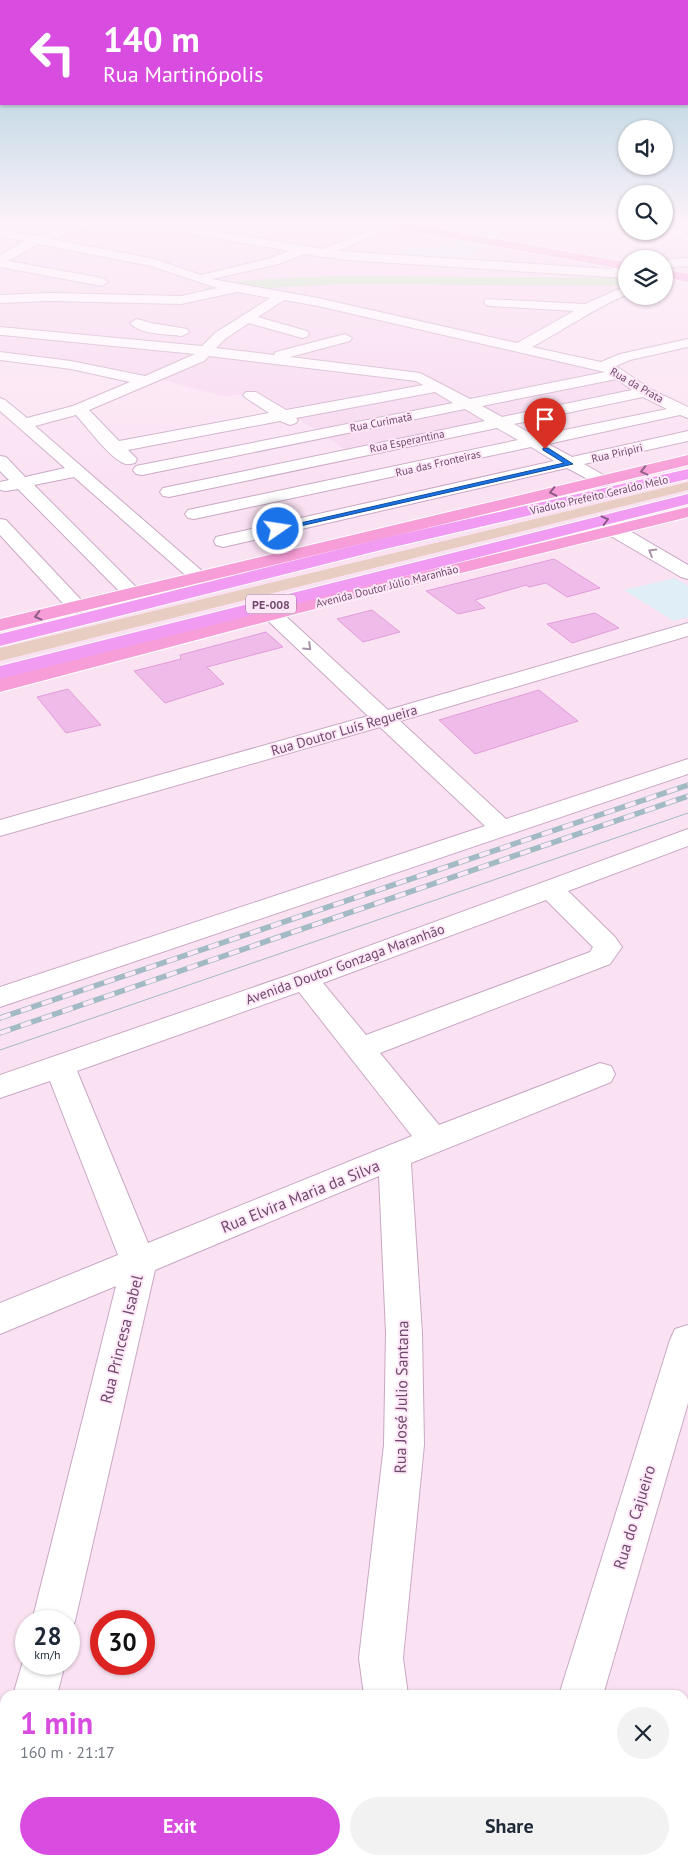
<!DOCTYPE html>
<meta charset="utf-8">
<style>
body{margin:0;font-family:"PT Sans",sans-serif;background:#f2f2f3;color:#1f2937;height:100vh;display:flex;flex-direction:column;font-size:19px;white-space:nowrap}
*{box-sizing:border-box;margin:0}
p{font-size:16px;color:#747a83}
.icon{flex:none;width:28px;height:28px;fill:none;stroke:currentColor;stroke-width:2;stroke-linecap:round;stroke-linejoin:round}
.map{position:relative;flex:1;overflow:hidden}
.drawer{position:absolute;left:0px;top:1690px;width:689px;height:175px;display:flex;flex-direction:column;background:#fff;border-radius:15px 15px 0 0;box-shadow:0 1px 4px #0004}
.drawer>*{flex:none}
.guide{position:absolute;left:0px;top:0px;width:689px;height:105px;box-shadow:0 1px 4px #0004;background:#d94ce0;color:#fff;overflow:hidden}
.controls{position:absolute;left:618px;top:120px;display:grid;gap:10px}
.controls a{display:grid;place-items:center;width:55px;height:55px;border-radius:50%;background:#fff;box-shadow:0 1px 4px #0004;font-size:25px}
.speed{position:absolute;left:15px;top:1610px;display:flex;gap:10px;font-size:25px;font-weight:700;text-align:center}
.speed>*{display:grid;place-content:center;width:65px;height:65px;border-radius:50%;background:#fff;box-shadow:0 1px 4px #0004;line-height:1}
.speed small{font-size:12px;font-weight:400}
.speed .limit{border:8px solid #d22;background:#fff;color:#111}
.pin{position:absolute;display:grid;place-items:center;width:42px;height:42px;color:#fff;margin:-51px -21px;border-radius:50% 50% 50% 0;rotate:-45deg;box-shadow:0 0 5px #0007}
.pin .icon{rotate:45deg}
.me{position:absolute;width:55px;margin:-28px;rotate:77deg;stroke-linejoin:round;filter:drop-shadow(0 0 4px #0008)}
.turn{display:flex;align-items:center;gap:18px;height:105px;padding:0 20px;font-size:22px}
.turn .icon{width:65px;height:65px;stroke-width:2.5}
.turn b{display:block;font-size:35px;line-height:42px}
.round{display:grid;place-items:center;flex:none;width:52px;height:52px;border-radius:26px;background:#f2f2f3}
.head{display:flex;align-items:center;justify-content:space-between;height:85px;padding:0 20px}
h1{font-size:30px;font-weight:800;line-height:38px;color:#d94ce0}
.button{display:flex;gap:10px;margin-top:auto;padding:10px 20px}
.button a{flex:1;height:58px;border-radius:30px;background:#d94ce0;color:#fff;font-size:20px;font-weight:800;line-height:58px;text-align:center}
.button a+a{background:#f2f2f3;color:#1f2937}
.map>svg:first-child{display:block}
.residential{fill:#f7d7ee}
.education{fill:#dfeef7}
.green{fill:#e8cec2}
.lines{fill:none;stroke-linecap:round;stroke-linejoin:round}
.canal{fill:#bde3b8;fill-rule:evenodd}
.building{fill:#efbbe9;stroke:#e19cda}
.minor-casing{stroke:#c9a8c3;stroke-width:2}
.major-casing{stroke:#fff;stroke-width:2}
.highway-casing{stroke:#fff;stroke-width:2}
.minor{fill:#fff;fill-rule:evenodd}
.major{fill:#f79dd7;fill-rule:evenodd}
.highway{fill:#f29bf3;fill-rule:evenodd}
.tram{stroke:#a2bac3;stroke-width:1}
.rail-casing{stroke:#a2bac3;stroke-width:5.5}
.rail{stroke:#fee8f7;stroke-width:4;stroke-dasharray:11;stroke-linecap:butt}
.oneway{stroke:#8c5b83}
.oneway2{stroke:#8b5a89}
.oneway3{stroke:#aa92a8}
.route{fill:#1a73e8;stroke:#114b97}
.labels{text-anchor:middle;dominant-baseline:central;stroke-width:4;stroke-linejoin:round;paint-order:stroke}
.far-street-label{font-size:11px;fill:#714a6e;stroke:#fee8f7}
.shield{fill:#fee8f7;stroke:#9b7997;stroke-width:1}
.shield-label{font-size:12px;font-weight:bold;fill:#714a6e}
.street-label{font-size:14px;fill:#714a6e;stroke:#fee8f7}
.near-street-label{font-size:16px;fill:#714a6e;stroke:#fee8f7}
</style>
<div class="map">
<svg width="688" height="1865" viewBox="0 0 688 1865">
<rect width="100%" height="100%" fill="#fbe2f3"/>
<path class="residential" d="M0,222H626V231H664V222H688V275L680,274L664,277V259H626V293L594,307L524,348L621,369L653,391L354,455L259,393L222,396L141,374L52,358L0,355Z"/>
<path class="education" d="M456,240L489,246L472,253L477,255L474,257L488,260L480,263L393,258L402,251L417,246L435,249Z
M675,578L688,586V617L673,621L624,590Z
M31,1860H186L185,1865H30Z"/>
<path class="green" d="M688,482V490L0,661V648Z"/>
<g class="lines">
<path class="canal" d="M346,276L626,278V286L346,284L241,289L208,295L202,291C213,278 323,277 346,276Z"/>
</g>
<path class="building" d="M554,559L600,588L567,597L546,583L529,587L526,585L475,600L485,608L458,614L426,591Z
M372,610L400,632L363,642L337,619Z
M595,613L619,628L572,643L547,624Z
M266,632L283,647L207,667L224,684L165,703L134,671L181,659L180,655Z
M68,689L101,725L66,733L37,697Z
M539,690L578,721L475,754L439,720Z"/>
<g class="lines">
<g class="minor-casing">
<path id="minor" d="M86,222H104L102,224L51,239L154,259L201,275L271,258L289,251L141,225L135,222H160L323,249L389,222H398L400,224L398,226L338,251L626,270V278L347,260L304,254L279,264L212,279L318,298L517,343L574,311L491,306L486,305L484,302L486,299L585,304L626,286V295C593,309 564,330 532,347L601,362L620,354L688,339V347L630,360L616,366L650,389L688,407V418L680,415L548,444L572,457L688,431V441L584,464L607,477L610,481L607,485L601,486L567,468L223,547L216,545L214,541L216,537L554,461L531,447L194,519L188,518L185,514L188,510L518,440L497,428L169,497L163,496L160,492L163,488L485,421L465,409L142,475L136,474L133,470L136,466L453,403L435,392L296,418L298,420L296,423L290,425L280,421L128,450L137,459L135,463C131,464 127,465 123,463C107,455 88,428 76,415L35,426L209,577L206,581L199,583L192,581L74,477L34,485L142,593L139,597L132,599L125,597L18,489L6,491L0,490V482L9,480L0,471V456L6,457L25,477L65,468L0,411V398L5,400L27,418L73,406L130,382L71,369L0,360V352L71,361L145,376L195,354L2,335H0V327L202,346L215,333L270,298L237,292L181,304L49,301L0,303V295L49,293L181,296L217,288L151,266L38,244L8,261L102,278L108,282L102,286L0,267V255L25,241L0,237V229L36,236ZM284,300L318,306L605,372L470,399L420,373L290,357L350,341L352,338L345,334L276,352L274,355L216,348L225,339L249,323L302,338L307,337L309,334L307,331L258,317ZM209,356L416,381L423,385L286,410L256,392H246L243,395L246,398L269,413L119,441L89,410L204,361ZM617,379L632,390L502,417L482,406ZM643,397L667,409L535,436L514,424Z
M407,222H429L442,228L452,222H466L442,237L423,228L409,224Z
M500,222H513L490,244H482L480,241L482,238Z
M664,223L688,233V242L664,230Z
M688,258V266L664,268V260Z
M137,319L151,323L187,329L189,332L182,336C168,334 140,335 130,323Z
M0,519L6,520L84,603L87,607L84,611L77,613L70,611L0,535Z
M616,525L623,527L688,565V579L681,577L609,535L607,531L609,527Z
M272,608L279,610L388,710L688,623V636L400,721L506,819L688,759V774L0,1007V987L485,826L380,727L0,836V820L368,716L265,618L262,614L265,610Z
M688,829V846L568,891L615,937L622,947L610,964L380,1053L439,1125L600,1063L611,1066L615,1074L611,1082L411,1163L422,1333L424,1445L403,1658L408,1695H364L359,1658L384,1445L386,1333L379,1176L155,1270L75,1621L69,1635V1621H32L116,1286L0,1334V1303L118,1255L50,1081L0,1098V1075L295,973ZM546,900L593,947L590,952L366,1035L323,983ZM299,992L412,1136L148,1243L77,1071Z
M688,1325V1403L603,1695H559L670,1340L675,1329Z
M26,1651V1664H65L57,1695H13Z
M5,1797V1860H15L0,1865V1799Z
M506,1860H554L552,1865H504Z"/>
</g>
<g class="major-casing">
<path id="major" d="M374,222H399L626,262V270L380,225Z
M664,269L688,274V282L664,277Z
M688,455V465L0,631V619Z
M688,507V517L299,613L0,692V678L286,605Z"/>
</g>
<g class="highway-casing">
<path id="highway" d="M688,469V479L385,549L0,646V634L384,538Z
M688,494V504L0,679V666Z"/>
</g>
<use href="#minor" class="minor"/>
<use href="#major" class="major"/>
<use href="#highway" class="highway"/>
<path class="tram" d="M0,1050L688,813"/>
<g class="rail-casing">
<path id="rail" d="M0,1018L688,785
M0,1033L688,796"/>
</g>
<use href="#rail" class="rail"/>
</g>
<defs><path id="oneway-chevron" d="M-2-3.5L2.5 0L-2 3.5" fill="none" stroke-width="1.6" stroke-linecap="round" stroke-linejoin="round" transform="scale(1.25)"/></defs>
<g class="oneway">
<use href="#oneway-chevron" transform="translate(644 471) rotate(167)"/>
<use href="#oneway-chevron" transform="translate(553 492) rotate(167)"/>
<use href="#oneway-chevron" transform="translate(38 616) rotate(166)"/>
</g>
<use class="oneway2" href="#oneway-chevron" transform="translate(605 520) rotate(-14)"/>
<g class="oneway3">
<use href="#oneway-chevron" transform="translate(652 552) rotate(-149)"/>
<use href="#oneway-chevron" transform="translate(308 647) rotate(43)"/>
</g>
<linearGradient id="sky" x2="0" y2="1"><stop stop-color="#97c7d5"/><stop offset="0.46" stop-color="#fdf2fa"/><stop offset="1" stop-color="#fdf2fa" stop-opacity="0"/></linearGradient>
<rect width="688" height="483" fill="url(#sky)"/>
<path class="route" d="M543,448H548L573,464L278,531L274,529L564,463L543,450Z"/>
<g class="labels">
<g class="far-street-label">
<text transform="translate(637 385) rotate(30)">Rua da Prata</text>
<text transform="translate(381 422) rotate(-11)">Rua Curimatã</text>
<text transform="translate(407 441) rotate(-12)">Rua Esperantina</text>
<text transform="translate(617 453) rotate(-13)">Rua Piripiri</text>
<text transform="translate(438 463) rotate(-13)">Rua das Fronteiras</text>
<text transform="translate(599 495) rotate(-13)">Viaduto Prefeito Geraldo Melo</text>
<text transform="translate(387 586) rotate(-14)">Avenida Doutor Júlio Maranhão</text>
</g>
<rect class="shield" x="246" y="594.5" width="50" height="19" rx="4"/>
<g class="shield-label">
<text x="271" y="604">PE-008</text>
</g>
<g class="street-label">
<text transform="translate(344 730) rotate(-16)">Rua Doutor Luís Regueira</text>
<text transform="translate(345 964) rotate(-20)">Avenida Doutor Gonzaga Maranhão</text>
</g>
<g class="near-street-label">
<text transform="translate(300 1196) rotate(-22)">Rua Elvira Maria da Silva</text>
<text transform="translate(121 1339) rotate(-76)">Rua Princesa Isabel</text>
<text transform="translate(401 1397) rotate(-89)">Rua José Julio Santana</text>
<text transform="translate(634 1517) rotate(-73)">Rua do Cajueiro</text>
</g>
</g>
</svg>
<div class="controls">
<a><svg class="icon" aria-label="sound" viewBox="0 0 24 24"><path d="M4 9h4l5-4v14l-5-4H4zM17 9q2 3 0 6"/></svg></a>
<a><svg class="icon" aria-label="search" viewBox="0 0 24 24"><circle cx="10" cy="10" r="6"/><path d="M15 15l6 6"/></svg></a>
<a><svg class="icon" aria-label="layers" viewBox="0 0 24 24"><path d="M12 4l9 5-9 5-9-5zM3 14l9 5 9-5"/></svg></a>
</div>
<div class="speed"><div>28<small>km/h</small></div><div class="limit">30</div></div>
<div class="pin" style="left:545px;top:449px;background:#d93025"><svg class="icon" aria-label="arrive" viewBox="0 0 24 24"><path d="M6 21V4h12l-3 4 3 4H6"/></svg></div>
<svg class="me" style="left:278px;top:529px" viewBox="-20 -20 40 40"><circle r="17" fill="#1a73e8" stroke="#fff" stroke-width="3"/><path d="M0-11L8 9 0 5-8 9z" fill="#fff"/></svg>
<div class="guide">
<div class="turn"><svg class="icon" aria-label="left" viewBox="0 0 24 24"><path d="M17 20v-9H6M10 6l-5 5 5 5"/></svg><div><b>140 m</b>Rua Martinópolis</div></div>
</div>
<section class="drawer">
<div class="head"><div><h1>1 min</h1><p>160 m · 21:17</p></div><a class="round"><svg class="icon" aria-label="close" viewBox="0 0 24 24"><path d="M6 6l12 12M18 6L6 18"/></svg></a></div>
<div class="button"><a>Exit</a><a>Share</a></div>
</section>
</div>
